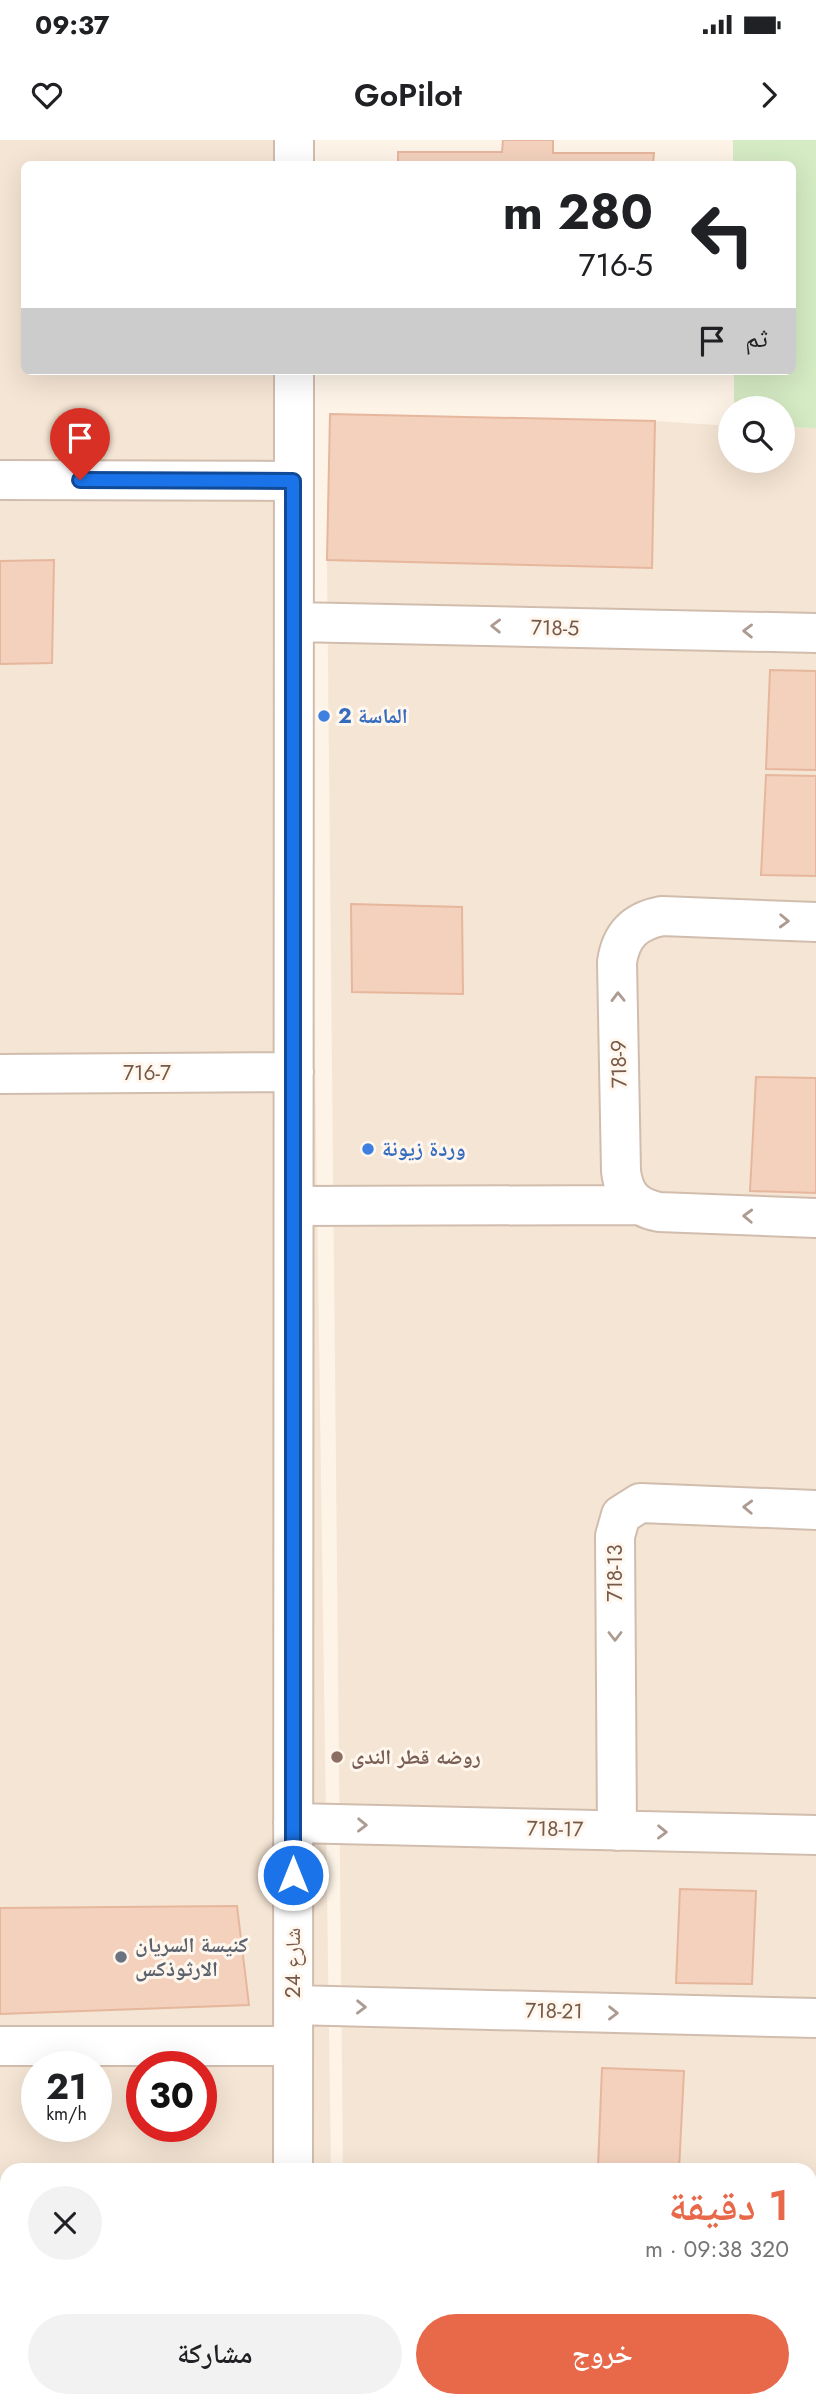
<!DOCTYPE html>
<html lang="ar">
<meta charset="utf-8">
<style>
body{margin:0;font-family:Jost,"Noto Naskh Arabic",sans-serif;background:#f2f2f2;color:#202124;direction:rtl;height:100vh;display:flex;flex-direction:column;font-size:26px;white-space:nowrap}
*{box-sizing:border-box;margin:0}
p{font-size:23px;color:#757577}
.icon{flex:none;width:38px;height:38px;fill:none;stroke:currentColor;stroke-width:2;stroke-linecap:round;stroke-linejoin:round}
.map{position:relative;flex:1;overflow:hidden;direction:ltr}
.side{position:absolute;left:0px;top:2023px;width:817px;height:245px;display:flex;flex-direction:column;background:#fff;border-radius:21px 21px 0 0;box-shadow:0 7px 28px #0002;direction:rtl}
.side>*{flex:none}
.guide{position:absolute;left:21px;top:21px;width:775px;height:214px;border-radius:10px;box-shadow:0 7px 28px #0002;direction:rtl;background:#fff;color:#202124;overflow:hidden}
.buttons{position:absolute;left:718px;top:256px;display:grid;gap:14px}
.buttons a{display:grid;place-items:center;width:77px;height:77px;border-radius:50%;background:#fff;box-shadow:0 7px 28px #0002;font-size:35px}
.speed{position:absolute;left:21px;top:1911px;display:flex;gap:14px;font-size:35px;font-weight:700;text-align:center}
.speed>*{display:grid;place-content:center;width:91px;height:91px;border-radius:50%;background:#fff;box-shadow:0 7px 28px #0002;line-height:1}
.speed small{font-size:18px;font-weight:400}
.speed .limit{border:10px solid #d22;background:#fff;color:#111}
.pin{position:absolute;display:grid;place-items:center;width:60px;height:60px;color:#fff;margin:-72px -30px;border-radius:50% 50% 50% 0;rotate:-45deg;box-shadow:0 0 7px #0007}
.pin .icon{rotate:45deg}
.me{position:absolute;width:77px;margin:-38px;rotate:0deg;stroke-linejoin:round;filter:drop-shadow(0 0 5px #0008)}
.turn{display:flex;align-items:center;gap:24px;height:147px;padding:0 28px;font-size:32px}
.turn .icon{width:91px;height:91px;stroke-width:2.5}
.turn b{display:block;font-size:49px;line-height:60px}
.then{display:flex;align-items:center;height:66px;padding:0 28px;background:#0003;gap:14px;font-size:26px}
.round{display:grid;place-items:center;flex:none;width:74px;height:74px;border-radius:37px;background:#f2f2f2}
.summary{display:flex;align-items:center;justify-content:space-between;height:119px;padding:0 28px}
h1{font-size:42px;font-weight:600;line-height:52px;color:#e8684a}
.action{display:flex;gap:14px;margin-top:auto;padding:14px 28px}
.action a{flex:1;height:80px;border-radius:42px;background:#e8684a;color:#fff;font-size:28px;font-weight:600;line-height:80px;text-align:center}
.action a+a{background:#f2f2f2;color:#202124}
.status{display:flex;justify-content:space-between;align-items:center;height:49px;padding:0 35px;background:#fff;direction:ltr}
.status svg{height:19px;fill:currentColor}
header{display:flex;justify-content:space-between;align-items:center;height:91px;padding:0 28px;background:#fff;font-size:32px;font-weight:600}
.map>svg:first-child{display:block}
.residential{fill:#f5e5d4;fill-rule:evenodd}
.green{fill:#d5ebc4}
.building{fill:#f3d1bd;stroke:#e6b69d;stroke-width:2}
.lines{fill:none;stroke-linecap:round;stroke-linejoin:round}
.minor-casing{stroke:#d1bdae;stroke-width:42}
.minor{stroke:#fff;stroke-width:38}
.oneway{stroke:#ad9b92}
.route-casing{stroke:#114b97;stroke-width:18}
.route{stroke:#1a73e8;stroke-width:12}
.shop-dot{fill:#3f7fe0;stroke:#fff7ed;stroke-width:2.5}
.education-dot{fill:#8d6e63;stroke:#fff7ed;stroke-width:2.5}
.worship-dot{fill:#6b7280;stroke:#fff7ed;stroke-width:2.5}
.labels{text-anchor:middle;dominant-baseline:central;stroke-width:6;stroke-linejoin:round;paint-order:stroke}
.street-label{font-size:21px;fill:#77594a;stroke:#fff7ed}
.shop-label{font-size:21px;font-weight:bold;fill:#366cbe;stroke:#fff7ed;text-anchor:start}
.education-label{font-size:21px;font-weight:bold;fill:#785e54;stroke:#fff7ed;text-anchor:start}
.worship-label{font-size:21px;font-weight:bold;fill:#5b616d;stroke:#fff7ed;text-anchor:start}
</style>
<div class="status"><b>09:37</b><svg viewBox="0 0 49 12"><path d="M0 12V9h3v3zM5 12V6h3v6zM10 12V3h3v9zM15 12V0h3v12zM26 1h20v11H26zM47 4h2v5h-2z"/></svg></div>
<header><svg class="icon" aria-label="forward" viewBox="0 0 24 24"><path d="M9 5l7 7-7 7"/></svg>GoPilot<svg class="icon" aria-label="heart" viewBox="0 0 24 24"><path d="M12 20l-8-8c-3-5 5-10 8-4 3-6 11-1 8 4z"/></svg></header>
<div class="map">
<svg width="816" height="2268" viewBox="0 0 816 2268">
<rect width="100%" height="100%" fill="#fdf3e6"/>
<path class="residential" d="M0,0H302V24H24V231H305L331,2030H7V2261H335V2268H0ZM37,1927H96V1986H37ZM142,1927H201V1986H142Z
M655,281L730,286V320H782V287L816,288V2268H345V2261H810V2030H343L327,420L651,427Z"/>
<path class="green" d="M733,0H816V288L782,287V268H734V231H793V24H733Z"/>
<path class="building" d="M503,0H553V13H654L653,24H398V12H502Z
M330,274L655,281L652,428L327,420Z
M54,420L52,523L0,524V421Z
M770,530L816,531V630L766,629Z
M766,635L816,636V736L761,735Z
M351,764L462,767L463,854L352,852Z
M756,937L816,938V1053L750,1051Z
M680,1749L756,1751L752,1844L676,1843Z
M237,1766L249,1865L0,1874V1768Z
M602,1928L684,1931L679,2030L598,2028Z
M810,2240H816V2268H774L775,2261H810Z
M366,2261H592L591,2268H366Z"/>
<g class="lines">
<g class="minor-casing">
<path id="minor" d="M294,24V0
M0,340L294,341
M294,482L816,493
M816,782L662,776C635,781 621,795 617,822L621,1031C624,1056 635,1067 659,1072L816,1078
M0,934L294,932
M295,1066L636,1065
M293,1683L816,1695
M617,1691L615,1396L621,1375L640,1363L816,1370
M293,1865L816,1878
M0,1906H293
M293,2030L294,231
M810,2085H816
M293,2268V2261"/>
</g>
<use href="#minor" class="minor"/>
</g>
<defs><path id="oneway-chevron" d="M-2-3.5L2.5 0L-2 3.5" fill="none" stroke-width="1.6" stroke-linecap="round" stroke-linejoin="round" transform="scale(1.75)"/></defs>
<g class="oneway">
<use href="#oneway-chevron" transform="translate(496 486) rotate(-179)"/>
<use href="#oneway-chevron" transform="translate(748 491) rotate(-179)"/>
<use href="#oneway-chevron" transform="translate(784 781) rotate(2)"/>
<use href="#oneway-chevron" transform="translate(618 857) rotate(-91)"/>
<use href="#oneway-chevron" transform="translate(748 1076) rotate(-178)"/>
<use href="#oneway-chevron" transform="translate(748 1367) rotate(-178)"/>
<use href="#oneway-chevron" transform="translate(615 1496) rotate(90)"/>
<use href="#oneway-chevron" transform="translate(362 1685) rotate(1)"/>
<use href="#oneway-chevron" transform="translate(662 1692) rotate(1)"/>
<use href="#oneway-chevron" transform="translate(361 1867) rotate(1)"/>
<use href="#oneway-chevron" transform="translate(613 1873) rotate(1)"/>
</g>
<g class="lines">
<g class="route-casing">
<path id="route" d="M80,340L293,341V1735"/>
</g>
<use href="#route" class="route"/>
</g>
<g class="shop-dot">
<circle cx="324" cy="576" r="7"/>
<circle cx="368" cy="1009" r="7"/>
</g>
<circle class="education-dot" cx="337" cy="1617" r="7"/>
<circle class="worship-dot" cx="121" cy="1817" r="7"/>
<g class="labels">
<g class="street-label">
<text transform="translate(555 488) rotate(1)">718-5</text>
<text transform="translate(619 924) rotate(-91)">718-9</text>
<text x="147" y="933">716-7</text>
<text transform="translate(615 1433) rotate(-90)">718-13</text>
<text transform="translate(555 1689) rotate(1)">718-17</text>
<text transform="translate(293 1823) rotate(-90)">شارع 24</text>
<text transform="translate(554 1871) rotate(1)">718-21</text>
</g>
<g class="shop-label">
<text x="338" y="576">الماسة 2</text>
<text x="382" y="1009">وردة زيونة</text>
</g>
<g class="education-label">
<text x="351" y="1617">روضه قطر الندى</text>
</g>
<g class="worship-label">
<text x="135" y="1805">كنيسة السريان<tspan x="135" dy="24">الارثوذكس</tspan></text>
</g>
</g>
</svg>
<div class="buttons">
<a><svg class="icon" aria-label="search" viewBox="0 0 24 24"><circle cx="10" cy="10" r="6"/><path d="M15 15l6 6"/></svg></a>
</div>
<div class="speed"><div>21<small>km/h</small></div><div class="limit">30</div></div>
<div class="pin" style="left:80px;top:340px;background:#d93025"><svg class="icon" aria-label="arrive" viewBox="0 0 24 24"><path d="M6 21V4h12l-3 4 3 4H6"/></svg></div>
<svg class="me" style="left:293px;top:1735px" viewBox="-20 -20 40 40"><circle r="17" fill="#1a73e8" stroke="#fff" stroke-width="3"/><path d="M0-11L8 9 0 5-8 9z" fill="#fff"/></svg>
<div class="guide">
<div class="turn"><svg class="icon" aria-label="left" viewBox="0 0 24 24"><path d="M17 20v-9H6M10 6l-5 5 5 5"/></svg><div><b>280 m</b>716-5</div></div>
<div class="then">ثم<svg class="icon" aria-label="arrive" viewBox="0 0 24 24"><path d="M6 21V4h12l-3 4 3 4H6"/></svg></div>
</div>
<section class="side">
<div class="summary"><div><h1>1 دقيقة</h1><p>320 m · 09:38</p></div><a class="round"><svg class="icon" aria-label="close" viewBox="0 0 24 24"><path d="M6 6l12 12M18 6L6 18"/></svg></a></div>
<div class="action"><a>خروج</a><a>مشاركة</a></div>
</section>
</div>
